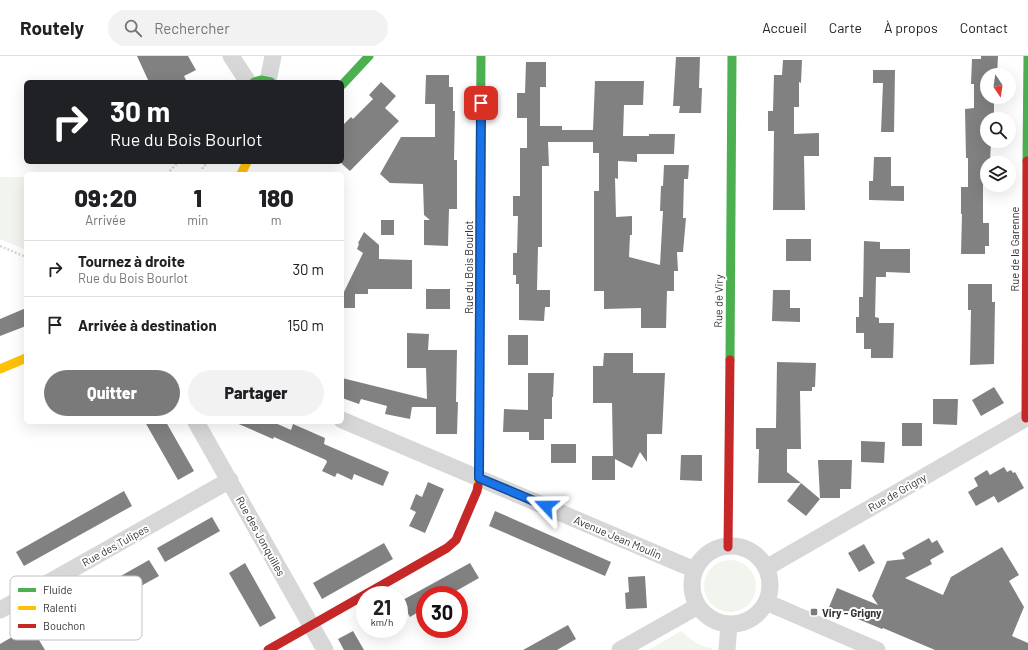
<!DOCTYPE html>
<html lang="fr">
<meta charset="utf-8">
<style>
body{margin:0;font-family:Barlow,sans-serif;background:#f2f2f2;color:#202124;height:100vh;display:flex;flex-direction:column;font-size:15px;white-space:nowrap}
*{box-sizing:border-box;margin:0}
p{font-size:13px;color:#757577}
.icon{flex:none;width:22px;height:22px;fill:none;stroke:currentColor;stroke-width:2;stroke-linecap:round;stroke-linejoin:round}
.map{position:relative;flex:1;overflow:hidden}
.details{position:absolute;left:24px;top:116px;width:320px;height:252px;display:flex;flex-direction:column;background:#fff;border-radius:6px;box-shadow:0 4px 16px #0002}
.details>*{flex:none}
.banner{position:absolute;left:24px;top:24px;width:320px;height:84px;border-radius:6px;box-shadow:0 4px 16px #0002;background:#202124;color:#fff;overflow:hidden}
.needle{width:26px;rotate:167deg}
.fabs{position:absolute;left:980px;top:12px;display:grid;gap:8px}
.fabs a{display:grid;place-items:center;width:36px;height:36px;border-radius:50%;background:#fff;box-shadow:0 4px 16px #0002;font-size:20px}
.speed{position:absolute;left:356px;top:530px;display:flex;gap:8px;font-size:20px;font-weight:700;text-align:center}
.speed>*{display:grid;place-content:center;width:52px;height:52px;border-radius:50%;background:#fff;box-shadow:0 4px 16px #0002;line-height:1}
.speed small{font-size:10px;font-weight:400}
.speed .limit{border:6px solid #d22;background:#fff;color:#111}
.pin{position:absolute;display:grid;place-items:center;width:34px;height:34px;color:#fff;margin:-17px;border-radius:8px;box-shadow:0 2px 6px #0006}
.me{position:absolute;width:44px;margin:-22px;rotate:293deg;stroke-linejoin:round;filter:drop-shadow(0 0 3px #0008)}
.turn{display:flex;align-items:center;gap:14px;height:84px;padding:0 20px;font-size:18px}
.turn .icon{width:52px;height:52px;stroke-width:2.5}
.turn b{display:block;font-size:28px;line-height:34px}
.eta{display:flex;justify-content:space-evenly;align-items:center;height:68px;text-align:center}
.eta b{font-size:24px;font-weight:800;line-height:28px}
.button{display:flex;gap:8px;margin-top:auto;padding:8px 20px}
.button a{flex:1;height:46px;border-radius:24px;background:#7a7a7a;color:#fff;font-size:16px;font-weight:800;line-height:46px;text-align:center}
.button a+a{background:#f2f2f2;color:#202124}
ul{padding:0;list-style:none}
li{display:flex;align-items:center;gap:12px;height:56px;padding:0 20px;border-top:1px solid #e0e0e0}
li div{flex:1}
li b{display:block;font-size:15px}
li em{font-style:normal}
header{display:flex;align-items:center;gap:24px;box-sizing:border-box;height:56px;padding:0 20px;background:#fff;border-bottom:1px solid #e0e0e0}
header strong{font-size:19px}
nav{display:flex;gap:22px;margin-inline-start:auto;font-size:14px}
.search{width:280px;height:36px;background:#f2f2f2;display:flex;align-items:center;gap:10px;box-sizing:border-box;padding:0 14px;border-radius:22px;color:#757577;font-size:15px}
.map>svg:first-child{display:block}
.green{fill:#f1f5ed}
.building{fill:#818181}
.lines{fill:none;stroke-linecap:round;stroke-linejoin:round}
.path{stroke:#d6d6d6;stroke-width:2.5;stroke-dasharray:2 2;stroke-linecap:butt}
.street{stroke:#d7d7d7;stroke-width:17}
.fast{stroke:#4caf50;stroke-width:9}
.slow{stroke:#ffc107;stroke-width:9}
.jam{stroke:#c62828;stroke-width:9}
.route-casing{stroke:#114b97;stroke-width:10}
.route{stroke:#1a73e8;stroke-width:7}
.poi-dot{fill:#7a7a7a;stroke:#fff;stroke-width:1.5}
.labels{text-anchor:middle;dominant-baseline:central;stroke-width:4;stroke-linejoin:round;paint-order:stroke}
.street-label{font-size:11px;fill:#333;stroke:#fff}
.poi-label{font-size:11px;font-weight:bold;fill:#333;stroke:#fff;text-anchor:start}
.key{fill:#fff;stroke:#c2c2c2;stroke-width:1}
.key-label{font-size:11px;fill:#333}
</style>
<header>
<strong>Routely</strong>
<div class="search"><svg class="icon" aria-label="search" viewBox="0 0 24 24"><circle cx="10" cy="10" r="6"/><path d="M15 15l6 6"/></svg>Rechercher</div>
<nav><a>Accueil</a><a>Carte</a><a>À propos</a><a>Contact</a></nav>
</header>
<div class="map">
<svg width="1028" height="594" viewBox="0 0 1028 594">
<rect width="100%" height="100%" fill="#fff"/>
<path class="green" d="M0,121H26V194L0,183Z
M704 530a26 26 0 1 1 52 0a26 26 0 1 1-52 0Z
M681,575C690,583 700,591 712,592V594H648Z"/>
<path class="building" d="M137,0H188L196,14L184,20L187,26H149Z
M981,0H998L997,19H987V41H994V63H987V85H991L990,107H987V126H983V167H989V190H985V198H961L962,158H961V131H968V102H966L965,53L974,52V28H971L972,3H981Z
M676,1H700L699,32H702L701,57H679L680,50H673Z
M783,4H802L801,27L799,26V51H794V78L819,77V100H804L805,154H773L774,75H768V55H773L774,19H782Z
M526,6H546V31H540V70H562V74H593L595,25H644L643,49H624L623,80H649V78H675L674,98H637V106L618,105V123L615,122L616,161L632,160V179H630L629,201L660,209L663,155H660L661,130H663L664,109H689L688,123H684L683,162H686L683,196H677L678,215H674V235H667L666,272H641V252L604,253V235H594V135H599V97H593V86H548L549,110H542V191H538L537,234H550V251H545L544,265L519,264V228H516V219H513V197H517L518,160H513V140H520V92H527V62H517V37H525Z
M873,14H895L894,76H881L883,27H873Z
M426,19H449V31H453V55H455L454,104H457V153H449L448,190L424,189V164H430L424,159L423,128L390,127L380,118L401,81H435V48H425Z
M381,26L396,40L385,52L399,65L350,115L342,108V70L351,61L353,63L373,43L369,39Z
M874,101H891V130H904V145L869,144V125H873Z
M381,164H394V179H381Z
M364,176L379,189V203L412,204V233H368V238H355V252H342V240L363,197L357,193L359,188L358,187Z
M786,183H811V205H786Z
M864,185L880,186V193H910V217L886,216V221H876L875,261L879,262V267H894L893,302H871V293H864V277H856V261H859V241H863Z
M968,228H992V246H995L994,308L970,309L971,254H968Z
M426,233H450V253H426Z
M773,234H790V252H800V266L772,265Z
M26,252V270L0,280V263Z
M407,277L429,278L428,294H457L456,346H458L457,378H436V351H412L410,363L385,358L387,350L361,343L359,348L342,342V322L427,343L426,312H407Z
M508,279H528V309H508Z
M604,297H633V317H665L662,378H647V406L640,396L632,412L615,403V424H592V400H613L612,347H593V310H603Z
M777,306L816,307L815,331H812V335H800L801,393H787V416L801,427H758L759,393H756V372H776Z
M528,317H554L553,341H552V363H544V384H529V376H503L504,353L528,354Z
M994,331L1004,347L981,360L972,344Z
M933,343H958L957,369L933,368Z
M145,366H166L194,415L178,424Z
M234,366H273L291,374L293,368L325,382L324,388L389,416L383,430L354,418L352,424L337,417L335,421L322,415L327,406L326,404L274,381L273,383Z
M902,367H922V390H902Z
M861,385L885,386L884,407L861,406Z
M551,388H576V407H551Z
M681,399H702V425L680,424Z
M818,404H852L851,433H840V442H820Z
M1004,411L1007,416L1011,414L1013,417L1015,416L1024,432L998,447L994,440L976,450L968,436L978,430L974,422L987,414L990,419Z
M428,426L444,433L425,477L409,470L416,456L410,453L416,438L422,441Z
M801,427L820,443L806,460L787,445Z
M124,435L132,450L24,510L16,496Z
M495,455L611,506L605,520L489,470Z
M212,461L220,475L165,506L157,492Z
M929,482L932,487L937,484L944,496L930,504L932,508L905,522L943,539L951,521L1002,491L1019,519L1009,525L1024,551L1012,580L1028,587V594H935L883,572L882,573L829,551L837,532L878,549L872,540L887,505L905,503L902,497Z
M384,487L393,503L322,543L313,527Z
M864,488L875,507L859,516L848,497Z
M149,504L159,520L105,550L96,534Z
M245,507L276,562L260,571L229,517Z
M470,507L479,522L449,539H425V552L410,561L401,545Z
M645,520L647,552L626,553L625,537L629,536L628,521Z
M45,562L53,577L39,584L45,594H0V588Z
M568,569L576,583L557,594H523Z
M353,575L364,594H344L338,583Z"/>
<g class="lines">
<path class="path" d="M202,113L207,106
M167,118L178,106
M0,190L26,201"/>
<path class="street" d="M231,0L248,26
M268,25L273,0
M342,364L695,514
M196,366L325,594
M692 529a39 39 0 1 1 78 0a39 39 0 1 1-78 0Z
M766,512L1028,361
M766,546L877,594
M0,554L230,424
M620,594L698,550
M727,594L729,568"/>
<path class="fast" d="M254,26L261,24L271,26
M342,29L369,0
M1027,105L1028,0
M480,151L481,0
M730,304L732,0"/>
<path class="slow" d="M241,118L247,106
M0,313L26,302
M478,430L479,422L480,151"/>
<path class="jam" d="M1026,362L1027,105
M728,491L730,304
M268,594L447,492L456,484L477,435L478,430"/>
</g>
<g class="lines">
<g class="route-casing">
<path id="route" d="M481,47L479,422L546,450"/>
</g>
<use href="#route" class="route"/>
</g>
<rect class="poi-dot" x="810" y="552" width="8" height="8" rx="2"/>
<g class="labels">
<g class="street-label">
<text transform="translate(1014 193) rotate(-90)">Rue de la Garenne</text>
<text transform="translate(468 211) rotate(-90)">Rue du Bois Bourlot</text>
<text transform="translate(718 245) rotate(-89)">Rue de Viry</text>
<text transform="translate(897 436) rotate(-30)">Rue de Grigny</text>
<text transform="translate(261 480) rotate(61)">Rue des Jonquilles</text>
<text transform="translate(618 481) rotate(23)">Avenue Jean Moulin</text>
<text transform="translate(115 489) rotate(-29)">Rue des Tulipes</text>
</g>
<g class="poi-label">
<text x="822" y="556">Viry - Grigny</text>
</g>
</g>
<rect x="10" y="520" width="132" height="64" rx="6" class="key"/>
<rect x="18" y="532" width="18" height="4" fill="#4caf50"/>
<rect x="18" y="550" width="18" height="4" fill="#ffc107"/>
<rect x="18" y="568" width="18" height="4" fill="#c62828"/>
<g class="key-label">
<text x="43" y="538">Fluide</text>
<text x="43" y="556">Ralenti</text>
<text x="43" y="574">Bouchon</text>
</g>
</svg>
<div class="fabs">
<a><svg class="needle" viewBox="-14 -14 28 28"><path d="M0-13l5 13h-10z" fill="#e53935"/><path d="M0 13l5-13h-10z" fill="#757577"/></svg></a>
<a><svg class="icon" aria-label="search" viewBox="0 0 24 24"><circle cx="10" cy="10" r="6"/><path d="M15 15l6 6"/></svg></a>
<a><svg class="icon" aria-label="layers" viewBox="0 0 24 24"><path d="M12 4l9 5-9 5-9-5zM3 14l9 5 9-5"/></svg></a>
</div>
<div class="speed"><div>21<small>km/h</small></div><div class="limit">30</div></div>
<div class="pin" style="left:481px;top:47px;background:#d93025"><svg class="icon" aria-label="arrive" viewBox="0 0 24 24"><path d="M6 21V4h12l-3 4 3 4H6"/></svg></div>
<svg class="me" style="left:546px;top:450px" viewBox="-20 -20 40 40"><path d="M0-17L14 15 0 8-14 15z" fill="#1a73e8" stroke="#fff" stroke-width="4"/></svg>
<div class="banner">
<div class="turn"><svg class="icon" aria-label="right" viewBox="0 0 24 24"><path d="M7 20v-9h11M14 6l5 5-5 5"/></svg><div><b>30 m</b>Rue du Bois Bourlot</div></div>
</div>
<section class="details">
<div class="eta">
<div><b>09:20</b><p>Arrivée</p></div>
<div><b>1</b><p>min</p></div>
<div><b>180</b><p>m</p></div>
</div>
<ul>
<li><svg class="icon" aria-label="right" viewBox="0 0 24 24"><path d="M7 20v-9h11M14 6l5 5-5 5"/></svg><div><b>Tournez à droite</b><p>Rue du Bois Bourlot</p></div><em>30 m</em></li>
<li><svg class="icon" aria-label="arrive" viewBox="0 0 24 24"><path d="M6 21V4h12l-3 4 3 4H6"/></svg><div><b>Arrivée à destination</b></div><em>150 m</em></li>
</ul>
<div class="button"><a>Quitter</a><a>Partager</a></div>
</section>
</div>
